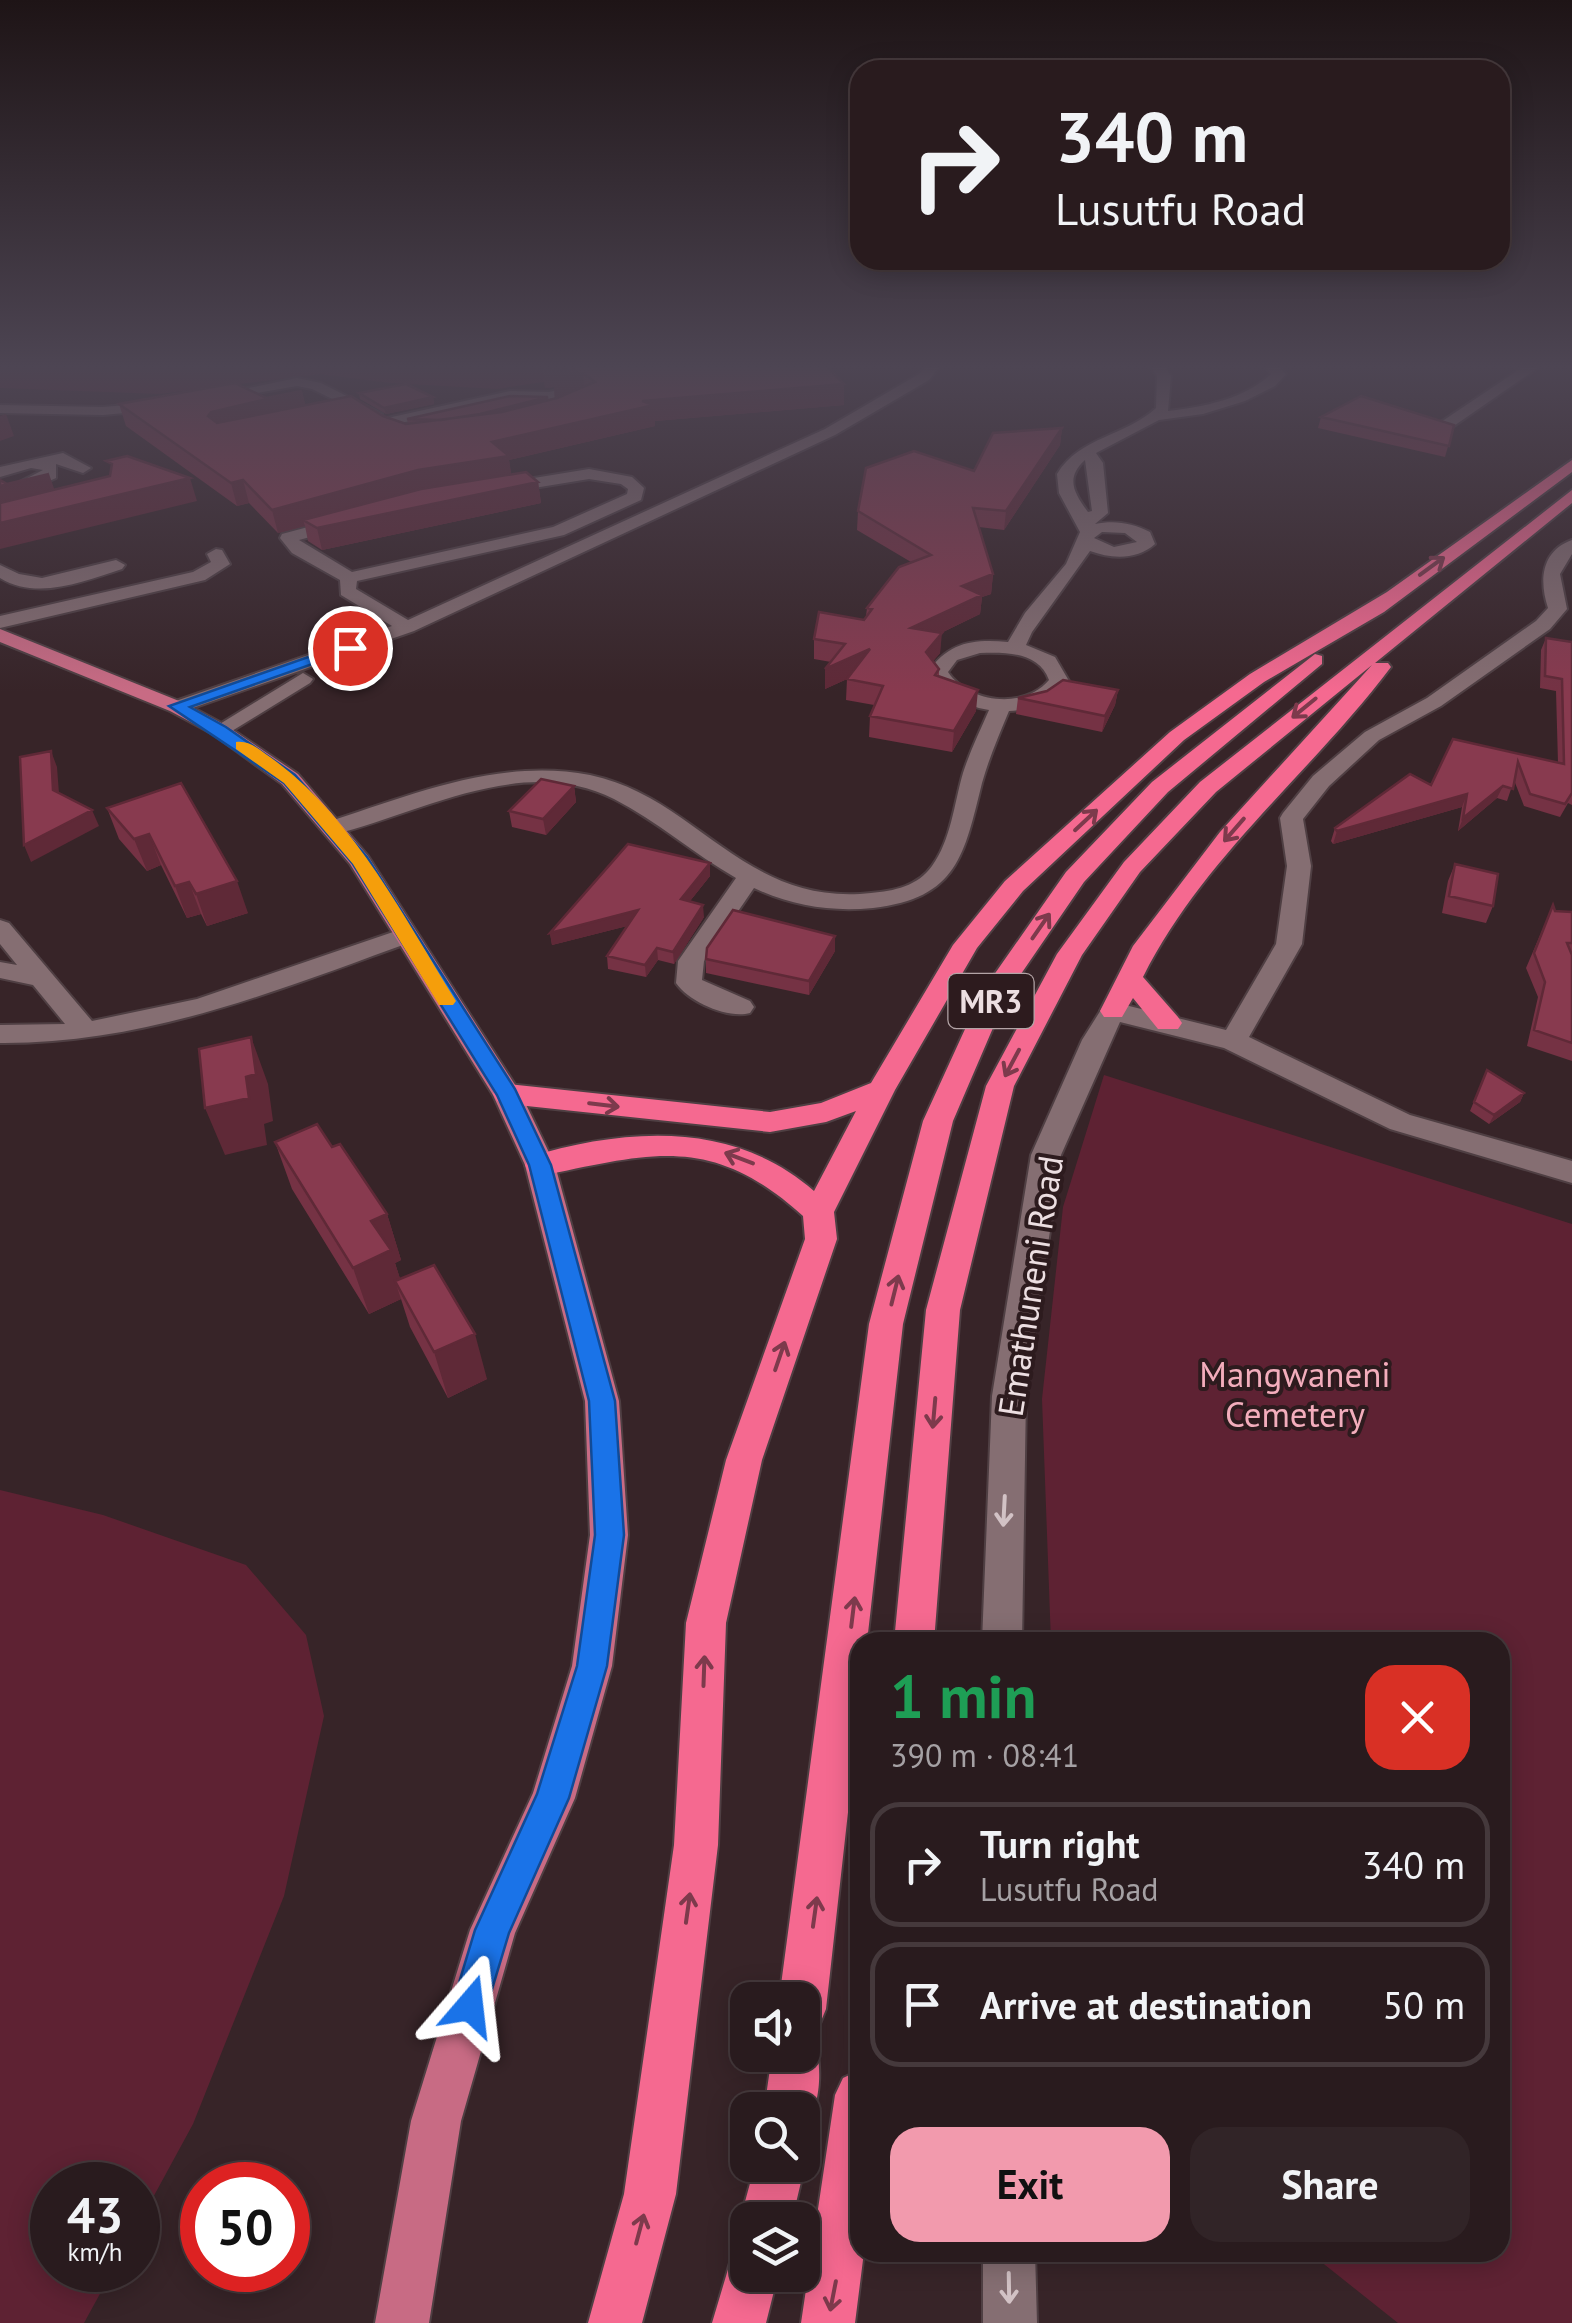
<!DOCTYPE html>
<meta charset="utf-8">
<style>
body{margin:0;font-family:"PT Sans",sans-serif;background:#312427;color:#f1f3f6;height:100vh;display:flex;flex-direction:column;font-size:38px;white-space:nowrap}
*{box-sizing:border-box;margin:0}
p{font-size:32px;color:#a5a1a4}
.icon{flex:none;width:55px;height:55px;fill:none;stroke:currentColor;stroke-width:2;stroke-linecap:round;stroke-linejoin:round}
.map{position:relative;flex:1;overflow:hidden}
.side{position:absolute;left:850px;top:1632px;width:660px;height:630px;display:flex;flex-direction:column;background:#291b1e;border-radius:30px;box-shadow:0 5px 25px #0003,0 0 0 2px #45393c}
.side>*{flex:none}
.hud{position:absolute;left:850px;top:60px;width:660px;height:210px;border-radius:30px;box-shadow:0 5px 25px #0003,0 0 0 2px #45393c;background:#291b1e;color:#f1f3f6;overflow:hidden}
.controls{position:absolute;left:730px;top:1982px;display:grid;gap:20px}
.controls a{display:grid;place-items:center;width:90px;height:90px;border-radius:20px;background:#291b1e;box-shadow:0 5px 25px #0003,0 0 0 2px #45393c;font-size:50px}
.speed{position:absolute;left:30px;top:2162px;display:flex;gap:20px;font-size:50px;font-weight:700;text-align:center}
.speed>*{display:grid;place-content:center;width:130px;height:130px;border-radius:50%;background:#291b1e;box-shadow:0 5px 25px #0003,0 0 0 2px #45393c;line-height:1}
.speed small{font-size:25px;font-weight:400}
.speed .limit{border:15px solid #d22;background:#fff;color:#111}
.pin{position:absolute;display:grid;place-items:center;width:85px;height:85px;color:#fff;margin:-42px;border:5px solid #fff;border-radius:50%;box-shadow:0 2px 10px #0007}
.me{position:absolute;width:110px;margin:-55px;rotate:17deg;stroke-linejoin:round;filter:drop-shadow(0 0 8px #0008)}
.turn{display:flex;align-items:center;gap:35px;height:210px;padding:0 40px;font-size:45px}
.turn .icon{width:130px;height:130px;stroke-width:2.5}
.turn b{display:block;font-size:70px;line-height:85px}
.round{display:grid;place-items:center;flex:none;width:105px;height:105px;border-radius:30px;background:#312427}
.head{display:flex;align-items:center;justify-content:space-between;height:170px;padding:0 40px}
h1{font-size:60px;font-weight:800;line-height:75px;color:#1e9e55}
.action{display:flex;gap:20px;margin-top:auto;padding:20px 40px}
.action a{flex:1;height:115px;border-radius:30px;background:#f29aad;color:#111;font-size:40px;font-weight:800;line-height:115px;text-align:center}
.action a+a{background:#312427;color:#f1f3f6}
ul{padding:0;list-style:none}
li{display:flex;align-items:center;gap:30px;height:125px;margin:0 20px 15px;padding:0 20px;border:5px solid #45393c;border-radius:30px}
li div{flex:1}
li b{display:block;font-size:38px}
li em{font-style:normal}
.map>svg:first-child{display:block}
.green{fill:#5e2233}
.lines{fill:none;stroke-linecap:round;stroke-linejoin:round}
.minor-casing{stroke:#4f3f43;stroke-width:4}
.major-casing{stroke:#4f3f43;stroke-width:4}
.highway-casing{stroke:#4f3f43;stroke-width:4}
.minor{fill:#856e72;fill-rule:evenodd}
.major{fill:#c86b84;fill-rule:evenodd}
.highway{fill:#f56990;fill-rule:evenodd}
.wall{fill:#753244}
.shaded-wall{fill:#5f2937}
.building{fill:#883a4f;stroke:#5f2937;stroke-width:2.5}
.oneway{stroke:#7d3a4c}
.oneway2{stroke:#d2c2c5}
.route{fill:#1a73e8;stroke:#114b97;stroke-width:2.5}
.slow{fill:#f59e0b}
.labels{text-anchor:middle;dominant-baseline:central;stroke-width:8;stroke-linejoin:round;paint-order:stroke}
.shield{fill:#2d1b1e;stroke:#b3a4a6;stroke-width:2.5}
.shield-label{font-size:32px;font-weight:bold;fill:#ecdee1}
.street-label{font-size:35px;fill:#ecdee1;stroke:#2d1b1e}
.park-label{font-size:35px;fill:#f3adbc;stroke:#2d1b1e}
</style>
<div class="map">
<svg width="1572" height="2323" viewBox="0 0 1572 2323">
<rect width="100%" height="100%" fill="#372428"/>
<path class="green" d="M0,367H588L577,377L497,389L390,383L320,374L160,394L0,388Z
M1104,1075L1572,1224V2323H1398L1310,2253L1500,2252V1642H1051L1042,1399L1063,1207Z
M0,1490L103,1515L246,1565L306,1635L324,1716L284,1896L193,2124L138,2225V2185H52V2270H113L84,2323H0Z"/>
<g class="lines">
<g class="minor-casing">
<path id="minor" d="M925,367H939L929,380L835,435L414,631L184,711L177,713L167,707L170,703L392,626L341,595L340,580L292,553L280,538L282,534L423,496L589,469L632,477L644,488L641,500L564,535L357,581L356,589L408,620L825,429L919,374ZM589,479L621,484L628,489L627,494L553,527L352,572L299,540L424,506Z
M1151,367H1165L1171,376L1168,411C1203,407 1245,399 1271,374L1265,367H1280L1286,374L1275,386L1245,401L1203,414L1159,420L1096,453L1103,463L1108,513L1095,524C1115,520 1132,523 1150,532L1155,544C1137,560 1112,559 1090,551L1032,632L1026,645L1055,657L1069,681C1054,702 1035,710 1009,711C999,735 989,758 982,783C964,855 958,898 873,908C831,912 792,906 754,888L704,961L702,980L750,1001L754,1007L750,1013C728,1019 689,1002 676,983L678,961L736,878C694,854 657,821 614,799C523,753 421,813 332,835L320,828L324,823C409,796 499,757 590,775C697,797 744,907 871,893C894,891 918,886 932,866C951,840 954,804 963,773C970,751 980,731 989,710C961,705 944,695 928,672C949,642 973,639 1008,642L1025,613L1066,564L1080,532L1059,493L1057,474C1079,437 1126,436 1156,408L1157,376ZM1085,460L1092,511L1088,512C1074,493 1065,478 1085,460ZM1102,532L1125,533L1137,542L1114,547L1094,538ZM980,653C1006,652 1039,652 1049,680C1024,710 969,703 948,672L957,660Z
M1523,367H1539L1448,430H1438V424Z
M297,378L321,383L382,414L383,419L510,391L549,392L571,387L578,391L549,400L510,399L387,426L312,389L297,386L212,401L205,397Z
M162,402L169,406L167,409L103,415L0,413V405L103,407Z
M63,453L91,468L83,473L56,464V478L0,503V492L43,470L31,468L0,477V467Z
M1572,540V554L1560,574L1567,609L1550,629L1441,706L1379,740L1329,786L1303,819L1311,866L1302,944L1249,1037L1410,1115L1572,1161V1183L1390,1129L1224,1048L1120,1022L1061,1155L1026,1396L1022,1642H982L992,1396L1031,1155L1082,1040L1104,1005L1113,1002L1226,1030L1276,944L1287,866L1280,818L1283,813L1313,776L1365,732L1427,698L1536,621L1548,608C1539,581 1541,551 1572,540Z
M216,549L222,550L230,564L205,580L0,628V616L193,572L211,562L207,554Z
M116,560L125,565L122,569C84,581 38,601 0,578V565L19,574L42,578Z
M303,673L313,679L310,683L227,734H213L210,730Z
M0,920L9,923L92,1021L197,999L396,931H414L418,936L414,941C278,990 147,1044 0,1043V1025L65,1024L33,985L0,978V962L17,965L0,944Z
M983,2252H1035L1037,2323H983Z"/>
</g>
<g class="major-casing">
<path id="major" d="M0,629L184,703L227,726L298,774L368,856L521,1094L555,1165L619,1401L628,1535L612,1666L575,1798L515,1933L461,2121L429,2323H375L411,2121L470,1930L533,1793L572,1666L590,1535L585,1401L525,1165L493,1095L350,864L282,784L213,734L170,711L0,642Z"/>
</g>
<g class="highway-casing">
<path id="highway" d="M1572,460V472L1384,612L1264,682L1184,740L1023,891L977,948L895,1090L834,1212L837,1239L762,1460L726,1623L718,1845L676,2194L642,2323H588L624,2194L674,1845L686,1623L726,1460L805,1239L803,1216C711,1133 652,1153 540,1176L529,1173L525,1165L529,1157C626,1128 733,1120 814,1191L856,1111L826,1122L770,1132L507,1104L497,1101L493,1094L497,1087L507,1084L770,1112L821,1103L871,1083L953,945L1005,881L1170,732L1250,674L1387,592Z
M1572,490V503L1375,663H1388L1391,667C1312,772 1203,857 1143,977L1178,1017L1182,1023L1178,1029H1158L1133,998L1122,1017H1104L1100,1011L1133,946L1220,832L1372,665L1216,792L1140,872L1082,955L1014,1086L960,1310L934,1642H894L926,1310L986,1086L1057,954L1124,862L1200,782Z
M1315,654L1322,656V664L1168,792L1084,882L1008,993L953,1121L903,1324L867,1642H860V1705L826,2009L819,2026L802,2033V2000H779L869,1324L923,1121L982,992L1066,872L1152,782Z
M802,2033L813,2038C823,2062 822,2110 802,2129V2110H764L772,2055H802Z
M860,2070V2252H864L855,2323H801L835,2095L843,2078Z
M802,2158L805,2165L792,2220H748V2238L740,2220L755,2165H802Z
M748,2250V2275H778L766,2323H712L732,2256Z"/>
</g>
<use href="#minor" class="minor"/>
<use href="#major" class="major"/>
<use href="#highway" class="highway"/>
</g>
<path class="wall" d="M546,367H827L844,384V405L655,421V426L509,460L511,475L538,482L541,503L322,550L308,541L305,526L278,533L249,503L237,506L126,426L119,404L266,398L302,391L305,405L383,416L408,424L407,419L555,398L554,387L545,388L543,368Z
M1284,367H1377L1286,368Z
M359,393L433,397L434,404L386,414L360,399Z
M1321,417L1454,425L1445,457L1318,428Z
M1062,428L1060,445L1004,530L979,527L993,574L991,594L982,597L980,614L941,633L940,653L933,661L939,669V676L976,711L952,752L869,737L870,716L874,705L846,700L847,679L825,689L831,662L814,659V639L864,620L866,616L867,608L911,562L857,530L858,511L974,471Z
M1546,638L1572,642V805L1568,803L1560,817L1524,806L1514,780L1507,801L1497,798L1458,831L1462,807L1333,844L1331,841L1335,828L1431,785L1453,739L1558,763L1556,691L1540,688L1541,650Z
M1118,690L1115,705L1102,732L1016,714L1018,698L1047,691Z
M574,786L576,802L546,835L512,827L509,811Z
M107,808L248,913L207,926L201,914L187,918L161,865L147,871L119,839Z
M710,863V876L690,901L704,917L674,964L658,960L646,977L608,969L607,956L627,926L552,945L550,933Z
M1455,864L1493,906L1486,923L1442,913L1448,881Z
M1553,905L1555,911L1572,912V1061L1527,1046L1538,997L1526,968Z
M835,936V951L809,995L706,973V959Z
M1487,1070L1524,1093L1520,1102L1489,1124L1470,1111Z
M275,1142L332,1147L387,1214L401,1260L395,1263L400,1279L487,1379L448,1398L410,1327L401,1299L369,1314L292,1189Z"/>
<path class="shaded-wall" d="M569,367L570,376L583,373L585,393L555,402L554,387L545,388L543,368Z
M844,384V405L655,421V426L509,460L512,478L303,520L305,526L278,533L272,510L492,442L642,401Z
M302,391L307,412L214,438L208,416L211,412Z
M433,397L434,404L386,414L384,408Z
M548,397L549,404L460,420Z
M6,414L14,436L0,441V416Z
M1062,428L1060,445L1004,530L1006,511Z
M49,474L57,497L0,512V486Z
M190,478L197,501L0,549V523Z
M243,480L249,503L237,506L231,483Z
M538,482L541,503L322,550L317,528Z
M993,574L991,594L982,597L980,614L910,648L911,628L962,586Z
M942,633L940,653L924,672L926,652Z
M870,649L869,669L825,689V669Z
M978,690L976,711L952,752L954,731Z
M1118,690L1115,705L1102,732L1105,716Z
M51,751L57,767L60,807L53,790Z
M574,786L576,802L546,835L543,819Z
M1503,786L1497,798L1458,831L1463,818Z
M1467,794L1462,807L1333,844L1337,831Z
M92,810L99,826L31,862L24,845Z
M149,834L161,865L147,871L134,839Z
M710,863V876L682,911L681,899Z
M237,881L248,913L207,926L196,894Z
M189,882L201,914L187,918L175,886Z
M703,905L704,917L674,964L673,952Z
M638,910L639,923L552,945L550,933Z
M835,936V951L809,995V981Z
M657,948L658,960L646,977L645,965Z
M251,1037L268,1084L273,1121L264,1124L267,1145L225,1155L205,1108L246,1077Z
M1524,1093L1520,1102L1489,1124L1494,1115Z
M387,1214L401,1260L395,1263L406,1297L395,1281L401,1299L369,1314L353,1268L371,1221Z
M475,1334L487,1379L448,1398L434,1352Z"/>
<path class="building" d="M572,367H827L844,384L642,401L654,405L492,442L509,456L418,470L272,510L243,480L231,483L119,404L235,383L266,398L302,391L211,412L208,416L217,423L351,396L383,416L406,424L502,412L557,398L595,382L583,373L553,381L577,372Z
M406,384L433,397L384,408L359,393Z
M510,396L548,397L480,414L441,420L407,419Z
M1361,396L1454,425L1449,446L1321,417Z
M1062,428L1006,511L973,508L993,574L962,586L982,595L911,628L942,633L926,652L939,669L935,675L978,690L954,731L870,716L883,686L847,679L870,649L825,669L845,644L814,639L819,612L864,620L872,609L867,608L899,567L931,555L858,511L866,468L914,451L974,471L993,433Z
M127,456L190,478L0,523V503L110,476L112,464L106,461Z
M526,472L538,482L317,528L303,520L421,489Z
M49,474L0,486V480L7,484Z
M1546,638L1572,642V793L1565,804L1530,794L1518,762L1513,789L1503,786L1463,818L1467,794L1337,831L1335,828L1410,774L1431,785L1453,739L1564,764L1562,679L1545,676Z
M1063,680L1118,690L1105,716L1018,698L1047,691Z
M51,751L53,790L92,810L24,845L20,757Z
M541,779L574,786L543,819L509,811Z
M181,783L237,881L196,894L189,882L175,886L149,834L134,839L107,808Z
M628,844L710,863L681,899L703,905L673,952L657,948L645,965L607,956L638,910L550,933Z
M1455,864L1498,874L1493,906L1449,896Z
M1553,905L1555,911L1572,912V943H1567L1572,955V1043L1534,1030L1545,982L1534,953Z
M733,910L835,936L809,981L706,959L707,948Z
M251,1037L256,1074L246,1077L249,1098L205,1108L199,1049Z
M1487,1070L1524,1093L1494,1115L1474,1102Z
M317,1124L332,1147L340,1144L387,1214L371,1221L391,1250L353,1268L275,1142Z
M434,1265L475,1334L434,1352L395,1281Z"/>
<defs><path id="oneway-shaft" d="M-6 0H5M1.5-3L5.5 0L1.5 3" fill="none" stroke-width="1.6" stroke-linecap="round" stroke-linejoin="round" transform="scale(2.5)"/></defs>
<g class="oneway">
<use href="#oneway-shaft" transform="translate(1432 566) rotate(-36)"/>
<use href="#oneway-shaft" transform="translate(1304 708) rotate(141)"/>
<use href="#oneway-shaft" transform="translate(1086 820) rotate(-43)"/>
<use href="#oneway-shaft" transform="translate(1234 830) rotate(131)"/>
<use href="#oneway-shaft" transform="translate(1041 926) rotate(-55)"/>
<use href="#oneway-shaft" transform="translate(1012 1063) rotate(118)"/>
<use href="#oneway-shaft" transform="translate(604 1105) rotate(7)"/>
<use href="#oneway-shaft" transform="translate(739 1158) rotate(-159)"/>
<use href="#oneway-shaft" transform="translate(895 1290) rotate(-76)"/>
<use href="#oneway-shaft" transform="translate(780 1356) rotate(-71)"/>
<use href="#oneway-shaft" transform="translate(934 1413) rotate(95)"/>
<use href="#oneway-shaft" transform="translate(853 1612) rotate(-83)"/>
<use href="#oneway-shaft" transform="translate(704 1671) rotate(-88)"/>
<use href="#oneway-shaft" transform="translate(688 1908) rotate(-82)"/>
<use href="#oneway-shaft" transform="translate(815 1912) rotate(-82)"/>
<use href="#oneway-shaft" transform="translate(640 2229) rotate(-75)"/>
<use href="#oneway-shaft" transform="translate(833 2296) rotate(101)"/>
</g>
<g class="oneway2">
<use href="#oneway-shaft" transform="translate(1004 1511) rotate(93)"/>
<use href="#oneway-shaft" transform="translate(1009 2288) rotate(89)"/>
</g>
<linearGradient id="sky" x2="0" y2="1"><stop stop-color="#1e1416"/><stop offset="0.53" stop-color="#4d4553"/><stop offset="1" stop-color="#4d4553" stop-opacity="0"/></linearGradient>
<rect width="1572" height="692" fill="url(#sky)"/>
<path class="route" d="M345,644L358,648L190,707L226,727L295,775L367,857L515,1089L551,1165L615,1401L624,1535L607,1666L569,1798L509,1933L483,2019L470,2024L457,2019L452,2006L475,1930L537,1794L577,1666L595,1535L589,1401L529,1165L497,1095L353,864L284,783L169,706Z"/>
<path class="slow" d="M236,742C250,740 259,750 270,757C353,816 403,916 456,1001L453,1005H439L353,864L284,783L236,749Z"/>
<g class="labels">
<rect class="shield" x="948.5" y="974" width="85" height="54" rx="8"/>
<g class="shield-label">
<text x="991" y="1001">MR3</text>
</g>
<g class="street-label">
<text transform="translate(1030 1286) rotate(-81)">Emathuneni Road</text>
</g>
<g class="park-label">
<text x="1295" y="1374">Mangwaneni<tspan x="1295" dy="40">Cemetery</tspan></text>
</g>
</g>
</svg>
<div class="controls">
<a><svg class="icon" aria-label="sound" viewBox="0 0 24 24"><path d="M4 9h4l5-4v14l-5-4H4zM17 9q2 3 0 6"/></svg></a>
<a><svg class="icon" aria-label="search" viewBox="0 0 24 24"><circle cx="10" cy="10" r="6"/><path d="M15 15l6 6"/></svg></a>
<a><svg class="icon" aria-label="layers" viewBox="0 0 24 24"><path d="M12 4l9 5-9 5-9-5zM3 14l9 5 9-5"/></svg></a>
</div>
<div class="speed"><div>43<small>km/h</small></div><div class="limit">50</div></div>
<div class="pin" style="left:350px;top:648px;background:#d93025"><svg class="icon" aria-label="arrive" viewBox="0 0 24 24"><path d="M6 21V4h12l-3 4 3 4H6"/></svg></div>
<svg class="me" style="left:470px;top:2006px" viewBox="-20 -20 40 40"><path d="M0-17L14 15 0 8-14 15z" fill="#1a73e8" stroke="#fff" stroke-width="4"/></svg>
<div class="hud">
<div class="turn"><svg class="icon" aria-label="right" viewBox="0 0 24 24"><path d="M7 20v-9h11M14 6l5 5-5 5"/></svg><div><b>340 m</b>Lusutfu Road</div></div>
</div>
<section class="side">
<div class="head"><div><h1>1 min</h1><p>390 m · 08:41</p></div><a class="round" style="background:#d93025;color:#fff"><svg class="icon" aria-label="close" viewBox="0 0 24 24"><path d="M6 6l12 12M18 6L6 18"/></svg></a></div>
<ul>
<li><svg class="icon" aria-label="right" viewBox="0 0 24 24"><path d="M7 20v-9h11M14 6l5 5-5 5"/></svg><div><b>Turn right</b><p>Lusutfu Road</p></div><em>340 m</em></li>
<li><svg class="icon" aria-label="arrive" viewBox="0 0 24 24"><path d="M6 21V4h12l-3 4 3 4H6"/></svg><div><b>Arrive at destination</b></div><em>50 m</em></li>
</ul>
<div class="action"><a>Exit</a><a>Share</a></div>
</section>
</div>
